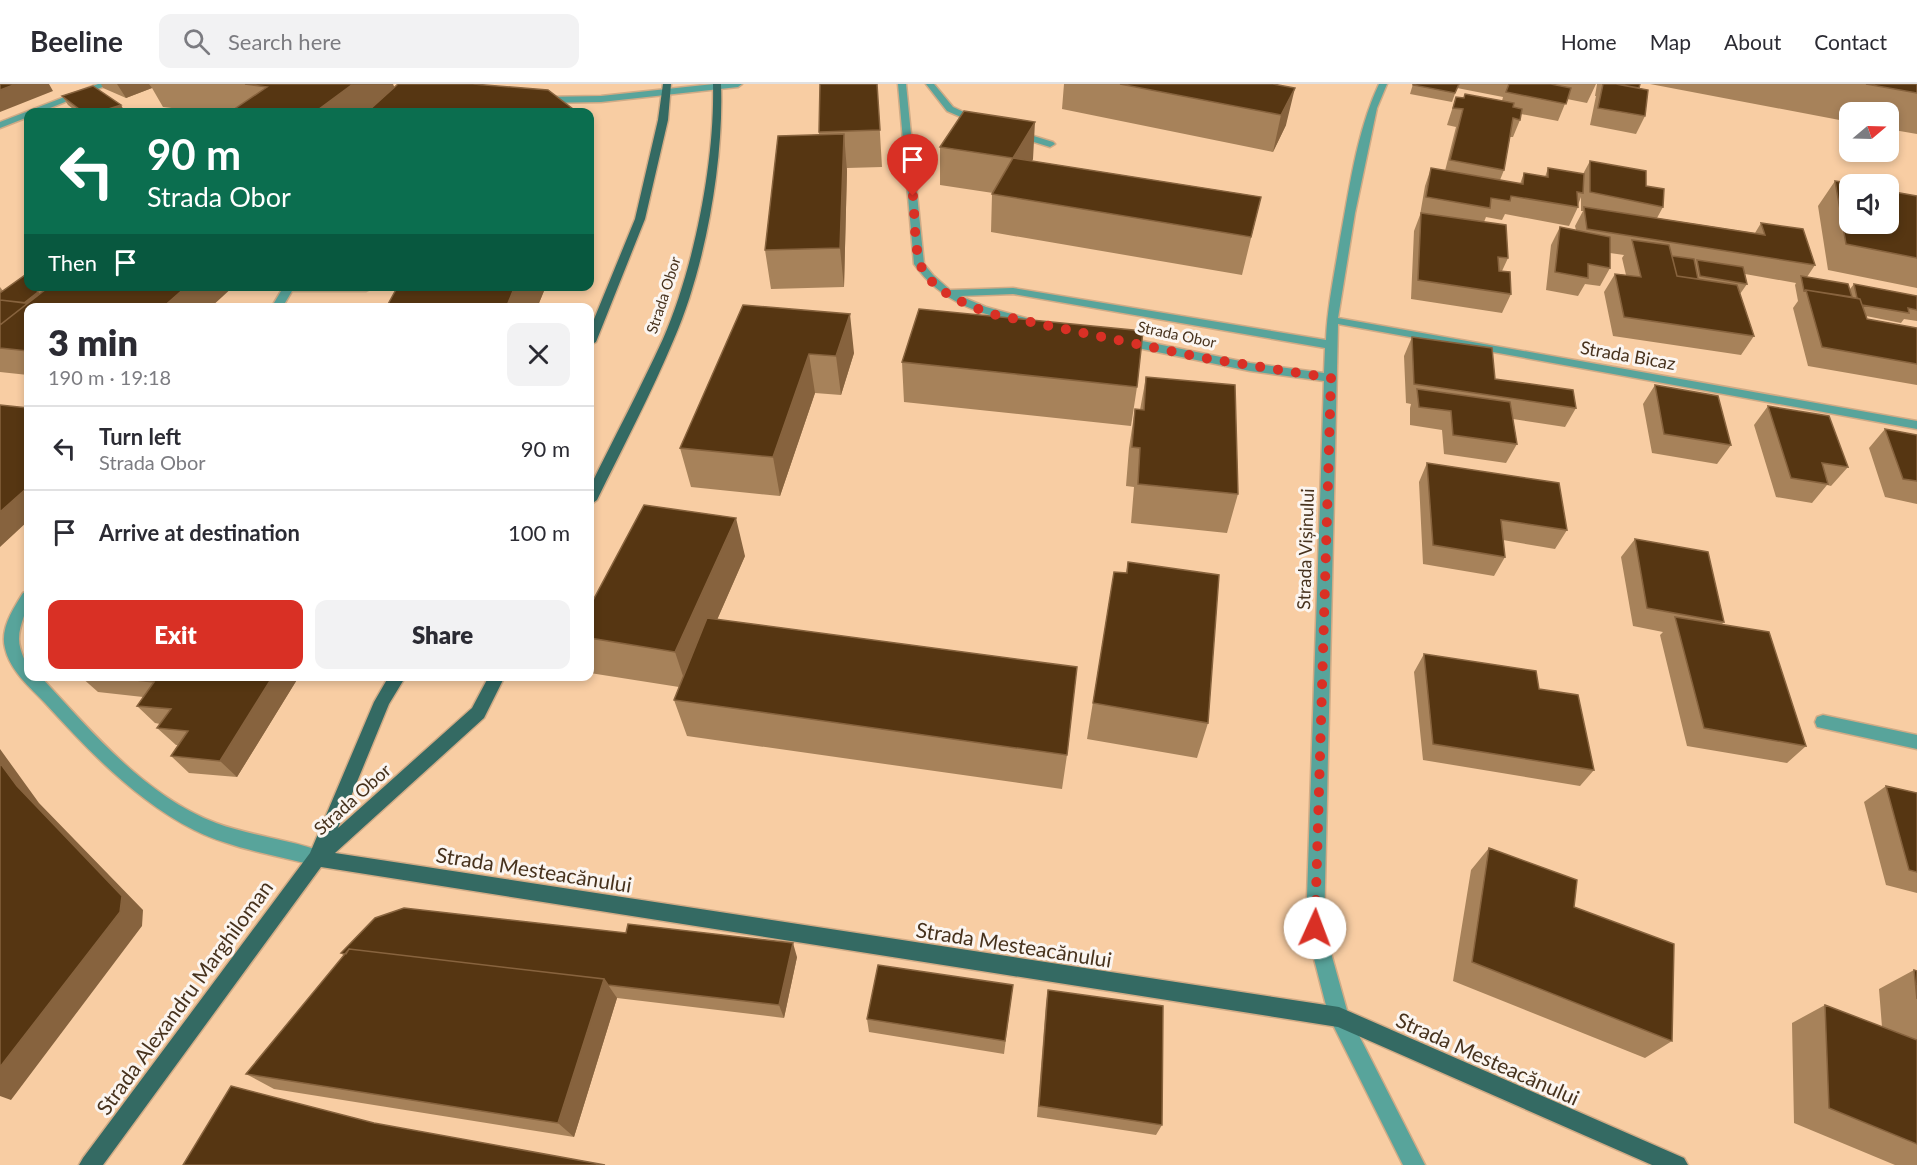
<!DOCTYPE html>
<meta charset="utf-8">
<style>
body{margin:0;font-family:Lato,sans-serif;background:#f2f2f3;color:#2b2b33;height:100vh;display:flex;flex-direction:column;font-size:22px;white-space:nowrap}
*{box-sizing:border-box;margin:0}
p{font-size:20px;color:#7c7c81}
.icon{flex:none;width:33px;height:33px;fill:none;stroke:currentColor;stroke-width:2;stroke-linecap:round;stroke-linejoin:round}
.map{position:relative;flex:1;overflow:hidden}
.sheet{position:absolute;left:24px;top:219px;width:570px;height:378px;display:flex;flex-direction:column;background:#fff;border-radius:12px;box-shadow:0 3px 9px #0003}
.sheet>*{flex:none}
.top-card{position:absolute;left:24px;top:24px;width:570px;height:183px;border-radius:12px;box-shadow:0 3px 9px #0003;background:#0b6e4f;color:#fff;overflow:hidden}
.needle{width:39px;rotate:71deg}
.controls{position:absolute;left:1839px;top:18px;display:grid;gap:12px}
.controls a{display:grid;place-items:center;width:60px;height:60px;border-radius:12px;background:#fff;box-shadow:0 3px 9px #0003;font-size:30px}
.pin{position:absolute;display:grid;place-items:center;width:51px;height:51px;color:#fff;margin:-62px -26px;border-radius:50% 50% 50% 0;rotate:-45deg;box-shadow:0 0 6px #0007}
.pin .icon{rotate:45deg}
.me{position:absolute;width:66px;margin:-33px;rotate:2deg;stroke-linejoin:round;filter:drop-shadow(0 0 4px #0008)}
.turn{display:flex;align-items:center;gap:21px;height:126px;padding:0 24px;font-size:27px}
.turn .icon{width:78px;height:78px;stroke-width:2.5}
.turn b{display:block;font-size:42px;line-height:51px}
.then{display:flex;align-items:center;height:57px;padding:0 24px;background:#0003;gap:12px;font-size:22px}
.round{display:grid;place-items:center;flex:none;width:63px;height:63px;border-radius:12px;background:#f2f2f3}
.summary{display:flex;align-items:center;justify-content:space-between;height:102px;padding:0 24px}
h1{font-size:36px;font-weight:800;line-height:45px}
.action{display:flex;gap:12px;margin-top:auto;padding:12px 24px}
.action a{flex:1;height:69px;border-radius:12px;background:#d93025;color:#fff;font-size:24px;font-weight:800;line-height:69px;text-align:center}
.action a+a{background:#f2f2f3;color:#2b2b33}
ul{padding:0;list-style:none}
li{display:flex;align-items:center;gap:18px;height:84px;padding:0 24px;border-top:2px solid #e1e1e2}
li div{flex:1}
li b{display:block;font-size:22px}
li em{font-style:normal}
header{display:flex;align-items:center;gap:36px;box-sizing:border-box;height:84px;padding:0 30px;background:#fff;border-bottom:2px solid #e1e1e2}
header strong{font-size:28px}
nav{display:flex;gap:33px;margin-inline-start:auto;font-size:21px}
.search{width:420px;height:54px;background:#f2f2f3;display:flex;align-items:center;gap:15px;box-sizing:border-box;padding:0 21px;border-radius:12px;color:#7c7c81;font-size:22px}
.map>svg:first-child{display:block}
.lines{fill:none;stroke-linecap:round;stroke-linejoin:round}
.minor-casing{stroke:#d1ab86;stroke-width:3}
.major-casing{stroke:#d1ab86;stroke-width:3}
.minor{fill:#58a49b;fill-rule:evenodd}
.major{fill:#346a63;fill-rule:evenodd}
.wall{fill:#a7825a}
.shaded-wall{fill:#87633e}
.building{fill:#563612;stroke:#87633e;stroke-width:1.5}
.route{stroke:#d93025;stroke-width:10;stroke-dasharray:0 18}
.labels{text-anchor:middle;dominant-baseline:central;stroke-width:6;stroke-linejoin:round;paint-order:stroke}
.far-street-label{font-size:15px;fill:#47321d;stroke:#fbf5f0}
.street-label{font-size:18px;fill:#47321d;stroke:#fbf5f0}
.near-street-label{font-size:21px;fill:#47321d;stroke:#fbf5f0}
</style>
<header>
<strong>Beeline</strong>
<div class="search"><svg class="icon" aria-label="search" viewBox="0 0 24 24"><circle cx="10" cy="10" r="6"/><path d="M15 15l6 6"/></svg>Search here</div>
<nav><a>Home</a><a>Map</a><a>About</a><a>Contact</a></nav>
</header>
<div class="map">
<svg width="1917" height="1081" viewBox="0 0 1917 1081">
<rect width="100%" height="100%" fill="#f8cda3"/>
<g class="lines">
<g class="minor-casing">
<path id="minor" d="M98,0H110L40,28H28V33L0,44V38Z
M714,0H742L738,3L601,18L541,19L537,16L541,13L601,12Z
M898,0H906L924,180L933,191L950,206L1013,204L1326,256C1327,224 1334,193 1339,161C1349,108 1356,49 1379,0H1387L1377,24L1355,129L1338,234L1917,337V345L1338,240L1324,844L1348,930L1425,1081H1403L1329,933L1306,844L1324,297L1250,287L1123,261L1117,257L1123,253L1250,279L1324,289L1325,264L1013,210L960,212L986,223L1033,236V240L1029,241C983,231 942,220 914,180Z
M926,0H934L953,23L985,38L977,40L947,27Z
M1014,46L1053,58L1055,60L1050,63L1011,51V47Z
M284,202H371L372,204L366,207H292L282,224H271Z
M28,507C30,526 19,537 19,555C19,569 28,578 28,592H40C91,647 145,712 216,739C251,752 289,755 323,768L326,774L323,780L317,782C276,771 232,765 194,746C135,716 89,667 45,619C30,603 10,587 5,564C0,545 13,525 23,509Z
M1823,631L1917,651V665L1817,643L1815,638L1817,633Z"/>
</g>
<g class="major-casing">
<path id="major" d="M663,0H671L668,36L645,135L596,258L590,261V245L635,135L658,36Z
M713,0H721C724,78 705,184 674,255C651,310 623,363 597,416L590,421V403C614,354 640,305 663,255C694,184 715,78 713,0Z
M389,592H406L389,620L338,744L472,624L489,592H505L484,634L335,769L1339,923L1684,1074L1688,1081H1652L1338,943L321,783L103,1081H79L83,1074L310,769L374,618Z"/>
</g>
<use href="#minor" class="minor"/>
<use href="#major" class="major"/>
</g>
<path class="wall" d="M101,0H393L394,4L577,28H206L163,23L152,4L126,14L103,4Z
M820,0H877L882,83L847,84L844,203L771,205L765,166L819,51Z
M1064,0H1273L1286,41L1273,68L1062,25Z
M1413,0H1596L1587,19L1567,15L1558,37L1521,30L1520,36L1513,53H1510L1504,86L1500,96L1520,100L1524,89L1545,93L1548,84L1583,90L1590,77L1646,102L1663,123L1657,134L1755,149L1761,139L1815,181L1807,193L1850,205L1854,200L1917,212V237L1904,235L1901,239L1866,232L1867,235L1917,244V301L1808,282L1793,224L1798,217L1795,201L1796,199L1745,190L1747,200L1740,210L1754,252L1741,271L1613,252L1604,208L1615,190L1626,191L1622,174L1624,171L1610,169V184L1600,202L1585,200L1578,212L1546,206L1551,161L1560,143L1576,146L1575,142L1583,127H1581V113L1578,121V123L1569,142L1505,130L1502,136L1486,133L1484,138L1508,174L1502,187L1511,210L1502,229L1411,215L1414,147L1420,131L1425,102L1431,84L1445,87L1456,43L1447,41L1456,13L1464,14L1502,17L1503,13L1457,4L1452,18L1410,10Z
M1597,0H1640L1639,4L1645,32L1636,50L1590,41L1596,12H1595Z
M1650,0H1917V50L1888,45V28H1850V38Z
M62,12L125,28H77L68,21Z
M940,63L1033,75L1032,77L1261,113L1242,191L991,148L992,110L993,109L940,101Z
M1835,97L1917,112V204L1828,186L1818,122Z
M28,202H234L28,224V291L0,288V203L3,207Z
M398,202H546L537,224H388L387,222Z
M743,221L854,269L841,311L815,309L780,412L691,403L680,364Z
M1412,253L1495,295L1576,324L1565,343L1513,335L1517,360L1506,379L1444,370L1442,346L1410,341V324L1411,320L1406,319L1404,272Z
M902,278L1137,303L1131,342L904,318Z
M1146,293L1238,410L1227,449L1131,439L1134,403L1126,402L1129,364L1135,325L1140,326Z
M1655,301L1731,361L1717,380L1652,369L1643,320Z
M1768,322L1848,383L1831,402L1827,401L1812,419L1776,413L1754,341Z
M1885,345L1917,351V420L1885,413L1869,364Z
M1427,379L1567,446L1555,465L1503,456L1505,473L1494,492L1423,480L1419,398Z
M1635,455L1724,538L1722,540L1806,662L1787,679L1687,662L1660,551L1663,548L1633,542L1621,473Z
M745,472L717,536L1067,671L1062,705L687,652L674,616L679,603L590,589V522Z
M1128,478L1208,639L1197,674L1087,655L1114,488L1126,489Z
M1424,570L1539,605L1594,686L1580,702L1423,676L1414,588Z
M80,592H296L298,594L237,693L189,689L171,672L178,661H176L157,644L160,640L155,639L137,622L143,613L98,608Z
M1886,702L1917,709V809L1886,801L1864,718Z
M1489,764L1574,823L1672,957L1645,974L1453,897L1471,786Z
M341,869L797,873L784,934L617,914L574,1053L274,1005L246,990L344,872Z
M1914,886L1917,887V1081H1895L1794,1039L1792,939L1825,921L1882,943L1879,905Z
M1013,901L1004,970L869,948L867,935Z
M1048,906L1162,1041L1156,1051L1037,1033L1046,919Z"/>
<path class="shaded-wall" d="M16,0H49L53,7L0,28V6Z
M117,0H149L152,4L126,14Z
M353,0H393L398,13L378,28H315Z
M1295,4L1286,41L1273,68L1281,31Z
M121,21L125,28H99Z
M1035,38L1033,75L1011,111L1013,74Z
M844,50L847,87L844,203L840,164Z
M187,202H234L210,224H162Z
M515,202H546L537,224H506Z
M38,208L46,218L23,220Z
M850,230L854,269L841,311L836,272Z
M809,270L815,309L780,412L773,373Z
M28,403V437L0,463V428Z
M736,434L745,472L687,604L675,568Z
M273,592H296L298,594L237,693L220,677Z
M0,665L39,719L143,826L142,842L11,1016L0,1012V983L17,702L0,679Z
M793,859L797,873L784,934L779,921Z
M604,895L617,914L574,1053L558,1039Z"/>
<path class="building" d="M0,0H16L0,6Z
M245,0H353L315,28H230L267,3Z
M398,0H473L548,6L577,28H367Z
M820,0H877L880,46L819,48Z
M1120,0H1273L1295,4L1281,31Z
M1413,0H1459L1455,9L1413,1Z
M1509,0H1551L1571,4L1566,20L1506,8Z
M1603,0H1616L1648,6L1645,32L1598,24Z
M1616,0H1640L1639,4Z
M1866,0H1917V9Z
M93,2L121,21L99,28H83L62,12Z
M1465,10L1514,19L1513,23L1522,25L1520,36L1513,34L1504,86L1450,76L1463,25L1453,24L1456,13L1464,14Z
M964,27L1035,38L1013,74L1261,113L1251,153L992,110L1013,74L940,63Z
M844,50L840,164L765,166L778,52Z
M1590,77L1646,87V102L1664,105L1663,123L1590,108Z
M1431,84L1523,100L1524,89L1548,93V84L1584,90L1583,109L1577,108L1578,123L1511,112L1510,117L1491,114L1490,124L1426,113Z
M1835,97L1856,100H1850V140H1888V107L1917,112V174L1846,160Z
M1584,123L1765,151L1761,139L1803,145L1815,181L1587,145Z
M1421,129L1506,141L1508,174L1498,173L1499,187L1510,188L1511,210L1418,196Z
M1560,143L1610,153V184L1588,180V194L1555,188Z
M1632,156L1669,161L1677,192L1737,201L1754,252L1624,233L1615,190L1641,193Z
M1672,172L1694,175L1698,195L1677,192Z
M1697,176L1743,183L1747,200L1700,192Z
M28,189V202H34L38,208L24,219L0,216V209Z
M1801,192L1848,200L1852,213L1806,206L1804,207Z
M1854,200L1917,212V226L1908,224L1909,229L1862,221L1860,215L1857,214Z
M36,202H187L162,224H28V267L0,264V241L46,205Z
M398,202H515L506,224H422L387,222Z
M1806,206L1860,215L1867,235L1917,244V280L1822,263Z
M0,216L28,219L0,241Z
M743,221L850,230L836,272L809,270L773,373L680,364Z
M919,225L1143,247L1137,303L902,278Z
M1412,253L1492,264L1495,295L1573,306L1576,324L1414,300Z
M1146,293L1235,301L1238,410L1138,400L1140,364L1132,363L1135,325L1144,326Z
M1655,301L1718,312L1731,361L1664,350Z
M1417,305L1510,318L1517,360L1453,351L1451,327L1419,323Z
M0,321L28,324V403L0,428Z
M1768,322L1829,332L1848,383L1822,379L1828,400L1791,394Z
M1885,345L1917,351V397L1903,395Z
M1427,379L1559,399L1567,446L1501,436L1505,473L1433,461Z
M644,421L736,434L675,568L590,554V522Z
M1635,455L1708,468L1724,538L1647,524Z
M1128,478L1219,491L1208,639L1093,619L1114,488L1127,489Z
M1675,533L1769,548L1806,662L1704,644Z
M707,534L1077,583L1067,671L674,616Z
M1424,570L1536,587L1539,605L1578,611L1594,686L1433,660Z
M97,592H273L220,677L171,672L188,647L157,644L171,625L137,622L154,598Z
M0,679L17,702L122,812L120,828L0,983Z
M1886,702L1917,709V788L1909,786Z
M1489,764L1577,796L1574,823L1674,860L1672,957L1472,878Z
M404,824L626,849L628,840L793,859L779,921L608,901L604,895L349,865L346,870L341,869L375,834Z
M349,865L604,895L558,1039L246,990Z
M878,881L1013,901L1005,957L867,935Z
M1914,886L1917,887V915Z
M1048,906L1163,922L1162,1041L1039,1022Z
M1825,921L1917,956V1060L1829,1024Z
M231,1002L374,1039L605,1081H183Z"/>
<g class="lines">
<path class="route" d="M913,112C915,131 914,165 921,182C932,207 968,222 992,230L1204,274L1331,294L1315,844"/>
</g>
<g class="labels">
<g class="far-street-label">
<text transform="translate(663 211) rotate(-72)">Strada Obor</text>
<text transform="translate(1177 250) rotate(12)">Strada Obor</text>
</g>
<g class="street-label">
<text transform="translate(1628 271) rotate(10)">Strada Bicaz</text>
<text transform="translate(1305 465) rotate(-88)">Strada Vișinului</text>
<text transform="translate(352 715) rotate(-42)">Strada Obor</text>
</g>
<g class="near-street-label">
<text transform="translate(534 785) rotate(9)">Strada Mesteacănului</text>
<text transform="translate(1014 860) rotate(9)">Strada Mesteacănului</text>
<text transform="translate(184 913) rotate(-54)">Strada Alexandru Marghiloman</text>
<text transform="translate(1488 974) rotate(24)">Strada Mesteacănului</text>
</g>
</g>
</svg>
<div class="controls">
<a><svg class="needle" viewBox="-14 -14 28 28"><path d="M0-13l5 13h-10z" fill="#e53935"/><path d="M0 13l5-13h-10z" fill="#7c7c81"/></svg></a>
<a><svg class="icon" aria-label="sound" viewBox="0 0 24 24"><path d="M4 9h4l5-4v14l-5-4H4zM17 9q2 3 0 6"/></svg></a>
</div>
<div class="pin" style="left:913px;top:112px;background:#d93025"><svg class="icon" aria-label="arrive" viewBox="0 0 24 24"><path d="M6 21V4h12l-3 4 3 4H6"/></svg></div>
<svg class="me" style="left:1315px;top:844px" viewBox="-20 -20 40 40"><circle r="19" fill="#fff"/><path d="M0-13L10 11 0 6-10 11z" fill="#d93025"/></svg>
<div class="top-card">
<div class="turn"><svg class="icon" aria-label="left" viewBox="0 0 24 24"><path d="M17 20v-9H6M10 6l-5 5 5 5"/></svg><div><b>90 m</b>Strada Obor</div></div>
<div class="then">Then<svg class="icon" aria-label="arrive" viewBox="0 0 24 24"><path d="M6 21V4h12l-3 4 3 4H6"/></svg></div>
</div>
<section class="sheet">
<div class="summary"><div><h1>3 min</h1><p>190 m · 19:18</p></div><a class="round"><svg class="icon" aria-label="close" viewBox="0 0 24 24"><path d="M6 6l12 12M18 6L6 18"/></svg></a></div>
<ul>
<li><svg class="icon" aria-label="left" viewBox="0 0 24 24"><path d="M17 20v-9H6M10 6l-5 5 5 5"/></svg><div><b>Turn left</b><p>Strada Obor</p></div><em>90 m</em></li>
<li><svg class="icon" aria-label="arrive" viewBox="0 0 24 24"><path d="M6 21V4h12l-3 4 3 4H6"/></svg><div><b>Arrive at destination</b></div><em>100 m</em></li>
</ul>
<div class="action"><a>Exit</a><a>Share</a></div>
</section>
</div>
